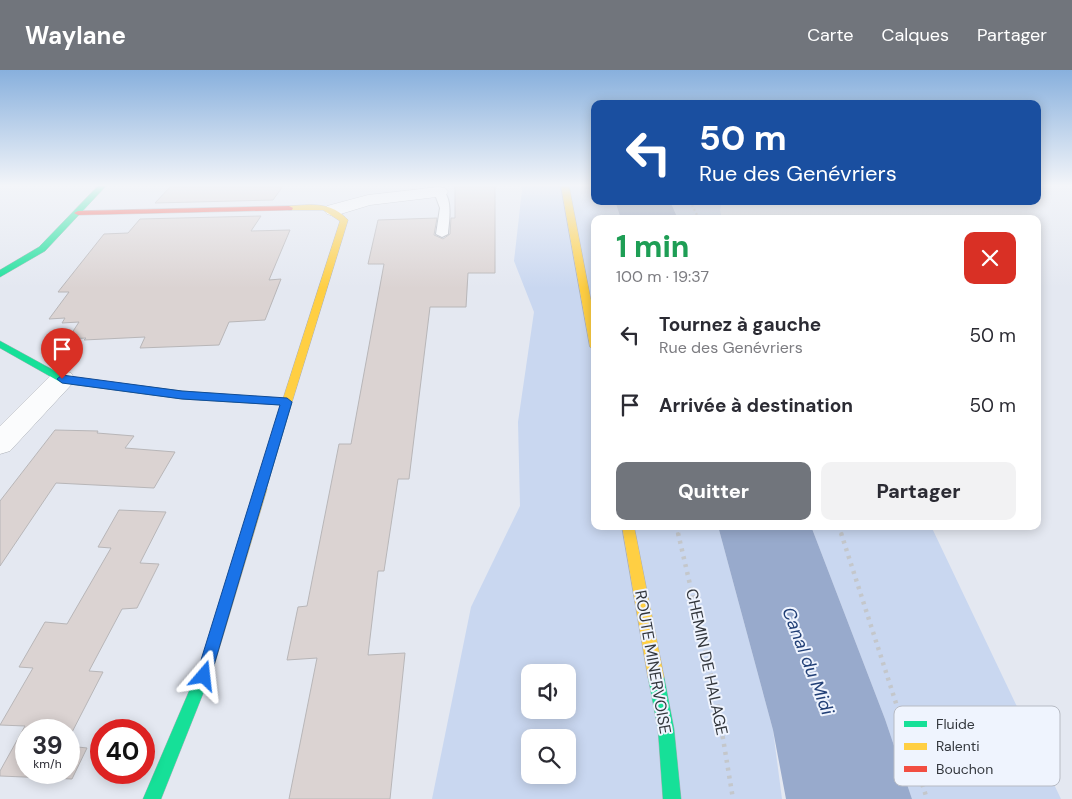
<!DOCTYPE html>
<html lang="fr">
<meta charset="utf-8">
<style>
body{margin:0;font-family:"DM Sans",sans-serif;background:#f2f2f3;color:#2b2b33;height:100vh;display:flex;flex-direction:column;font-size:19px;white-space:nowrap}
*{box-sizing:border-box;margin:0}
p{font-size:16px;color:#7c7c81}
.icon{flex:none;width:28px;height:28px;fill:none;stroke:currentColor;stroke-width:2;stroke-linecap:round;stroke-linejoin:round}
.map{position:relative;flex:1;overflow:hidden}
.side{position:absolute;left:591px;top:145px;width:450px;height:315px;display:flex;flex-direction:column;background:#fff;border-radius:10px;box-shadow:0 2px 12px #0003}
.side>*{flex:none}
.guide{position:absolute;left:591px;top:30px;width:450px;height:105px;border-radius:10px;box-shadow:0 2px 12px #0003;background:#1a4fa0;color:#fff;overflow:hidden}
.tools{position:absolute;left:521px;top:594px;display:grid;gap:10px}
.tools a{display:grid;place-items:center;width:55px;height:55px;border-radius:10px;background:#fff;box-shadow:0 2px 12px #0003;font-size:25px}
.speed{position:absolute;left:15px;top:649px;display:flex;gap:10px;font-size:25px;font-weight:700;text-align:center}
.speed>*{display:grid;place-content:center;width:65px;height:65px;border-radius:50%;background:#fff;box-shadow:0 2px 12px #0003;line-height:1}
.speed small{font-size:12px;font-weight:400}
.speed .limit{border:8px solid #d22;background:#fff;color:#111}
.pin{position:absolute;display:grid;place-items:center;width:42px;height:42px;color:#fff;margin:-51px -21px;border-radius:50% 50% 50% 0;rotate:-45deg;box-shadow:0 0 5px #0007}
.pin .icon{rotate:45deg}
.me{position:absolute;width:55px;margin:-28px;rotate:17deg;stroke-linejoin:round;filter:drop-shadow(0 0 4px #0008)}
.turn{display:flex;align-items:center;gap:18px;height:105px;padding:0 25px;font-size:22px}
.turn .icon{width:65px;height:65px;stroke-width:2.5}
.turn b{display:block;font-size:35px;line-height:42px}
.round{display:grid;place-items:center;flex:none;width:52px;height:52px;border-radius:10px;background:#f2f2f3}
.overview{display:flex;align-items:center;justify-content:space-between;height:85px;padding:0 25px}
h1{font-size:30px;font-weight:800;line-height:38px;color:#1e9e55}
.button{display:flex;gap:10px;margin-top:auto;padding:10px 25px}
.button a{flex:1;height:58px;border-radius:10px;background:#71757c;color:#fff;font-size:20px;font-weight:800;line-height:58px;text-align:center}
.button a+a{background:#f2f2f3;color:#2b2b33}
ul{padding:0;list-style:none}
li{display:flex;align-items:center;gap:15px;height:70px;padding:0 25px}
li div{flex:1}
li b{display:block;font-size:19px}
li em{font-style:normal}
header{display:flex;align-items:center;gap:30px;box-sizing:border-box;height:70px;padding:0 25px;background:#71757c;color:#fff}
header strong{font-size:24px}
nav{display:flex;gap:28px;margin-inline-start:auto;font-size:18px}
.map>svg:first-child{display:block}
.green{fill:#c9d7f0;fill-rule:evenodd}
.water{fill:#98aacc}
.building{fill:#dbd3d2;stroke:#b8b6b8}
.lines{fill:none;stroke-linecap:round;stroke-linejoin:round}
.lane-casing{stroke:#abafb6;stroke-width:2}
.street-casing{stroke:#abafb6;stroke-width:1}
.fast-casing{stroke:#abafb6;stroke-width:1}
.slow-casing{stroke:#abafb6;stroke-width:1}
.jam-casing{stroke:#abafb6;stroke-width:1}
.path-far2{stroke:#c4c7cb;stroke-width:2.5;stroke-dasharray:2 2.5;stroke-linecap:butt}
.path-far1{stroke:#c4c7cb;stroke-width:3;stroke-dasharray:2.5 4;stroke-linecap:butt}
.path{stroke:#c4c7cb;stroke-width:4.5;stroke-dasharray:3 5;stroke-linecap:butt}
.lane{fill:#fbfcfd;fill-rule:evenodd}
.street{fill:#fbfcfd;fill-rule:evenodd}
.fast{fill:#16e098;fill-rule:evenodd}
.slow{fill:#ffcf43;fill-rule:evenodd}
.jam{fill:#f24e42;fill-rule:evenodd}
.route{fill:#1a73e8;stroke:#114b97}
.labels{text-anchor:middle;dominant-baseline:central;stroke-width:4;stroke-linejoin:round;paint-order:stroke}
.near-street-label{font-size:16px;fill:#33373d;stroke:#eff4fe}
.near-water-label{font-size:18px;font-style:italic;fill:#213f76;stroke:#eff4fe}
.key{fill:#eff4fe;stroke:#b7bbc4;stroke-width:1}
.key-label{font-size:14px;fill:#33373d}
</style>
<header>
<strong>Waylane</strong>
<nav><a>Carte</a><a>Calques</a><a>Partager</a></nav>
</header>
<div class="map">
<svg width="1072" height="729" viewBox="0 0 1072 729">
<rect width="100%" height="100%" fill="#e4e8f1"/>
<path class="green" d="M521,116H595V131H615L621,149H595V456H718L773,660L782,729H432L471,537L520,436L518,352L534,242L514,191L522,120ZM530,602H568V640H530ZM530,668H568V705H530Z
M670,131H722L720,140L722,149H678Z
M811,456H931L1061,729H912L885,649Z"/>
<path class="water" d="M615,131H670L678,149H621Z
M718,456H811L885,649L912,729H786L773,660Z"/>
<path class="building" d="M171,116H283L273,130L155,133Z
M455,116H495V203H468L466,237H430L409,409H398L384,501H378L368,585L405,583L390,729H289L317,588L287,590L298,537L307,536L339,374H351L384,194H368L378,150L437,148L434,165L443,169L450,164L451,148H455Z
M261,146L251,161L290,160L269,210L281,209L265,250L229,252L219,275L140,278L145,267L84,270L86,268L68,269L79,252L62,253L65,248L49,249L69,222H58L104,164L128,163L140,149Z
M55,360L98,361L97,363L134,366L125,378L175,382L154,418L56,413L0,496V431Z
M119,440L166,442L140,493L159,494L137,538L122,539L89,601L103,602L69,668V660H26V702H69V676L87,678L72,709L0,706V701L25,656L0,655L33,598L19,597L45,552L67,554L111,478L98,477Z"/>
<g class="lines">
<g class="lane-casing">
<path id="lane" d="M439,119C454,123 449,152 448,164L442,167L436,164L440,138L434,122Z"/>
</g>
<g class="street-casing">
<path id="street" d="M439,117L445,118L448,122L445,126L370,135L334,146L327,144L325,140L327,136L368,125Z
M62,300L71,303L75,309L71,315L10,381L0,384V356L53,303Z"/>
</g>
<g class="fast-casing">
<path id="fast" d="M98,116H106L45,181L0,207V200L39,177Z
M0,271L64,306L182,321L291,329L292,332L265,423L261,424L257,423L255,419L281,335L182,329L62,313L0,278Z
M207,589L212,591L214,596L161,729H143L202,591Z
M656,599L661,602L664,607L674,659L681,729H663L658,659L648,607L651,602Z"/>
</g>
<g class="slow-casing">
<path id="slow" d="M561,116H569L595,252V280L590,277Z
M305,135C322,134 336,137 348,150L292,332L287,336L282,332L340,151L323,140H289L285,138L289,136Z
M261,414L265,415L267,419L214,596L212,601L207,603L202,601L200,596L255,419L257,415Z
M622,456H634L664,607L661,612L656,615L651,612L648,607Z"/>
</g>
<g class="jam-casing">
<path id="jam" d="M289,136L293,138L292,140L78,145L74,143L78,141Z"/>
</g>
<path class="path-far2" d="M690,131L699,149"/>
<path class="path-far1" d="M676,456L678,465
M839,456L842,465"/>
<path class="path" d="M678,463L716,626L733,729
M841,463L927,729"/>
<use href="#lane" class="lane"/>
<use href="#street" class="street"/>
<use href="#fast" class="fast"/>
<use href="#slow" class="slow"/>
<use href="#jam" class="jam"/>
</g>
<linearGradient id="sky" x2="0" y2="1"><stop stop-color="#88b0dd"/><stop offset="0.53" stop-color="#f3f5f9"/><stop offset="1" stop-color="#f3f5f9" stop-opacity="0"/></linearGradient>
<rect width="1072" height="218" fill="url(#sky)"/>
<path class="route" d="M62,305L182,321L287,328L292,332L209,612L204,614L198,612L196,606L280,335L182,329L62,313L57,309Z"/>
<g class="labels">
<g class="near-street-label">
<text transform="translate(653 592) rotate(80)">ROUTE MINERVOISE</text>
<text transform="translate(707 592) rotate(78)">CHEMIN DE HALAGE</text>
</g>
<g class="near-water-label">
<text transform="translate(808 591) rotate(69)">Canal du Midi</text>
</g>
</g>
<rect x="894" y="636" width="166" height="80" rx="8" class="key"/>
<rect x="904" y="651" width="23" height="6" fill="#16e098"/>
<rect x="904" y="673" width="23" height="7" fill="#ffcf43"/>
<rect x="904" y="696" width="23" height="6" fill="#f24e42"/>
<g class="key-label">
<text x="936" y="659">Fluide</text>
<text x="936" y="681">Ralenti</text>
<text x="936" y="704">Bouchon</text>
</g>
</svg>
<div class="tools">
<a><svg class="icon" aria-label="sound" viewBox="0 0 24 24"><path d="M4 9h4l5-4v14l-5-4H4zM17 9q2 3 0 6"/></svg></a>
<a><svg class="icon" aria-label="search" viewBox="0 0 24 24"><circle cx="10" cy="10" r="6"/><path d="M15 15l6 6"/></svg></a>
</div>
<div class="speed"><div>39<small>km/h</small></div><div class="limit">40</div></div>
<div class="pin" style="left:62px;top:309px;background:#d93025"><svg class="icon" aria-label="arrive" viewBox="0 0 24 24"><path d="M6 21V4h12l-3 4 3 4H6"/></svg></div>
<svg class="me" style="left:204px;top:606px" viewBox="-20 -20 40 40"><path d="M0-17L14 15 0 8-14 15z" fill="#1a73e8" stroke="#fff" stroke-width="4"/></svg>
<div class="guide">
<div class="turn"><svg class="icon" aria-label="left" viewBox="0 0 24 24"><path d="M17 20v-9H6M10 6l-5 5 5 5"/></svg><div><b>50 m</b>Rue des Genévriers</div></div>
</div>
<section class="side">
<div class="overview"><div><h1>1 min</h1><p>100 m · 19:37</p></div><a class="round" style="background:#d93025;color:#fff"><svg class="icon" aria-label="close" viewBox="0 0 24 24"><path d="M6 6l12 12M18 6L6 18"/></svg></a></div>
<ul>
<li><svg class="icon" aria-label="left" viewBox="0 0 24 24"><path d="M17 20v-9H6M10 6l-5 5 5 5"/></svg><div><b>Tournez à gauche</b><p>Rue des Genévriers</p></div><em>50 m</em></li>
<li><svg class="icon" aria-label="arrive" viewBox="0 0 24 24"><path d="M6 21V4h12l-3 4 3 4H6"/></svg><div><b>Arrivée à destination</b></div><em>50 m</em></li>
</ul>
<div class="button"><a>Quitter</a><a>Partager</a></div>
</section>
</div>
